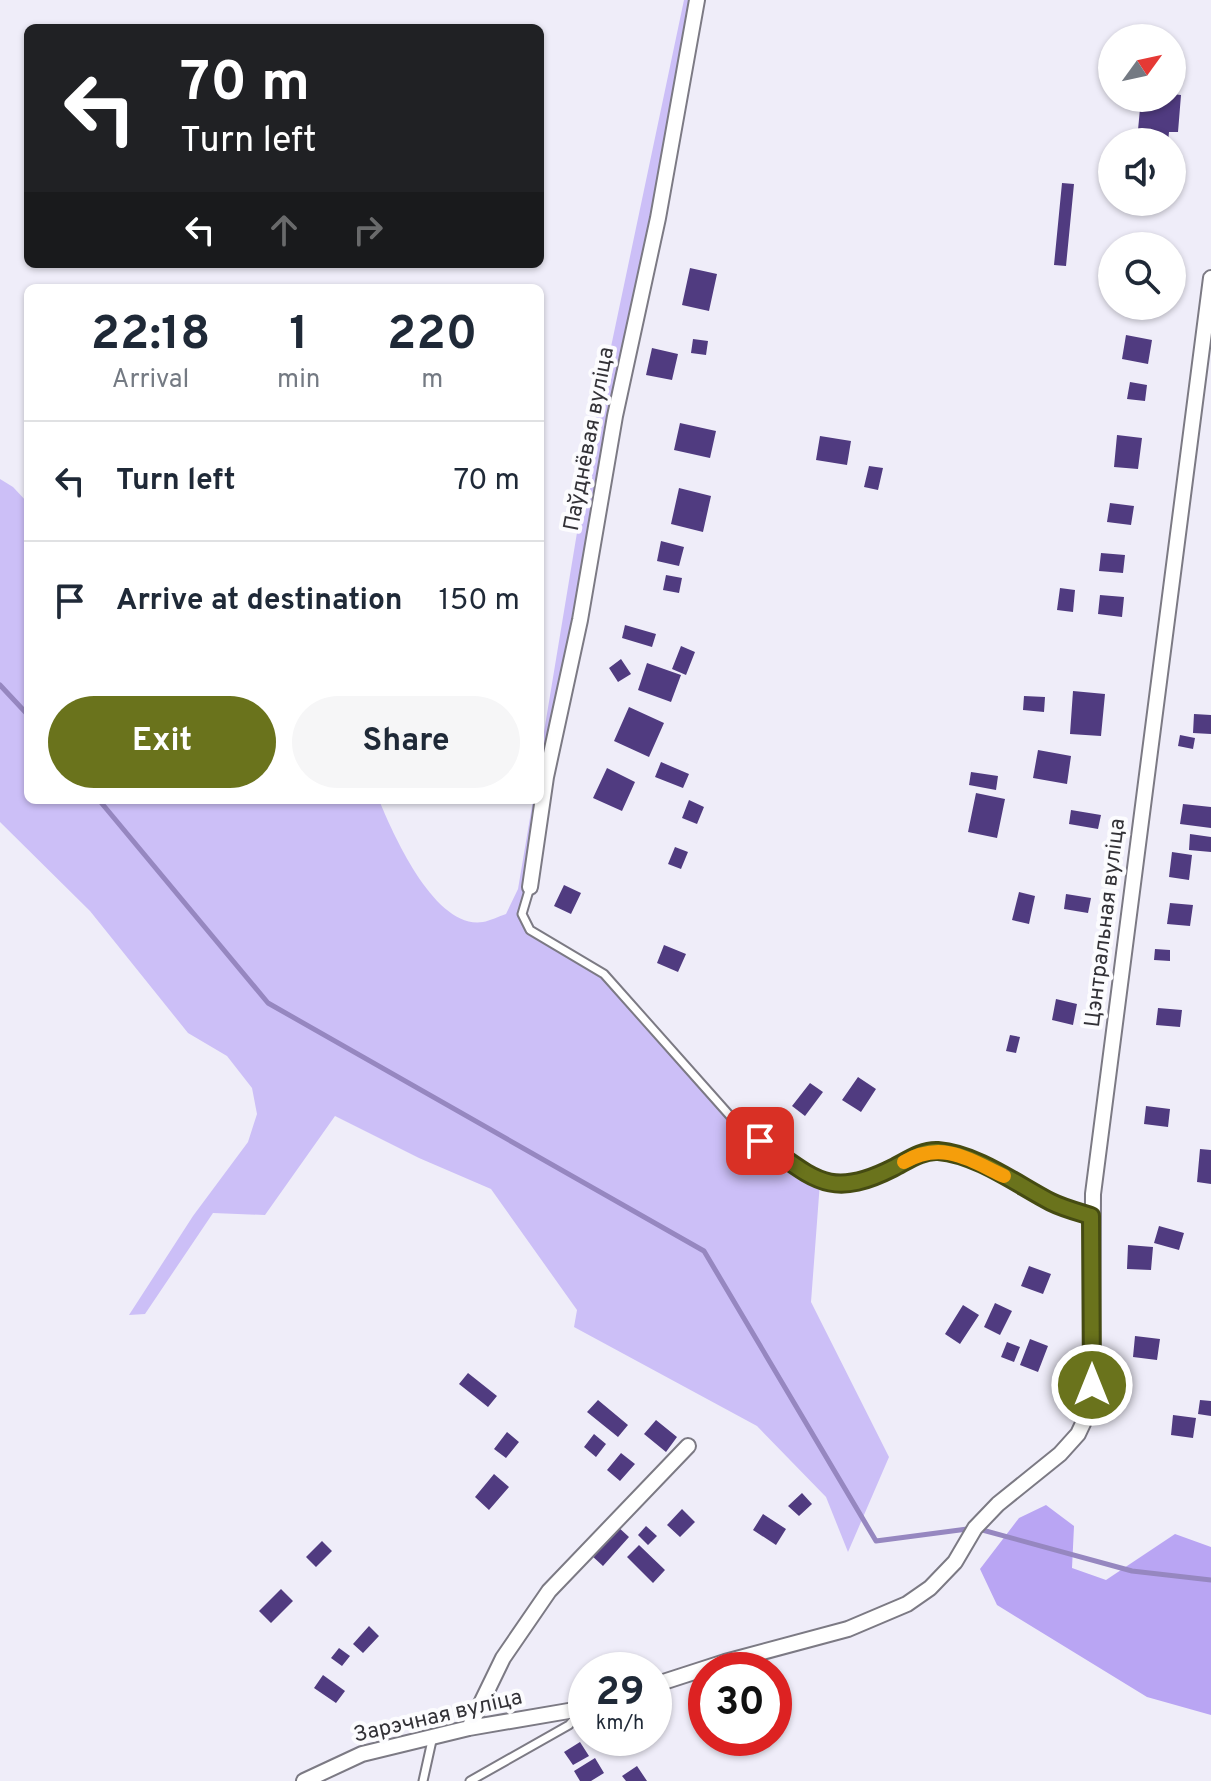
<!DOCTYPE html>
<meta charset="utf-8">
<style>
body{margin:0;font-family:Overpass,sans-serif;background:#f6f6f7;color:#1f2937;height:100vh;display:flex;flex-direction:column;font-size:30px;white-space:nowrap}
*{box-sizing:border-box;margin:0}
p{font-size:26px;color:#747a83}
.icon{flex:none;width:44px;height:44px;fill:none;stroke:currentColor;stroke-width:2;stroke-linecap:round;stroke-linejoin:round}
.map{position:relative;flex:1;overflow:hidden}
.side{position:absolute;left:24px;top:284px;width:520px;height:520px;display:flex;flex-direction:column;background:#fff;border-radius:12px;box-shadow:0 2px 6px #0004}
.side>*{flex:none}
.guide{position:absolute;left:24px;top:24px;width:520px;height:244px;border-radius:12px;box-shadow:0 2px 6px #0004;background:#202124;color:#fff;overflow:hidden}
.needle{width:52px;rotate:57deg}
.controls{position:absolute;left:1098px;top:24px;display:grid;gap:16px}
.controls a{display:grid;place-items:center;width:88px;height:88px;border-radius:50%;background:#fff;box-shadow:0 2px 6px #0004;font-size:40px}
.speed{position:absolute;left:568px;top:1652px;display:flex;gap:16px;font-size:40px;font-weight:700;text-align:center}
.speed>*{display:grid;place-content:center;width:104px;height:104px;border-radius:50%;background:#fff;box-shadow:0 2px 6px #0004;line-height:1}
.speed small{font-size:20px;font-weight:400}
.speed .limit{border:12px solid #d22;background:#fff;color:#111}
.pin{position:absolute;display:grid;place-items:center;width:68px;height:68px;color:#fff;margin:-34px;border-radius:16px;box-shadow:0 4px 12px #0006}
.me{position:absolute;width:88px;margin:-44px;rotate:0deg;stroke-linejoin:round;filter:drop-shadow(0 0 6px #0008)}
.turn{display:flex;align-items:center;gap:28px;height:168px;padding:0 24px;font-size:36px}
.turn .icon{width:104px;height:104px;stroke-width:2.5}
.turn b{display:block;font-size:56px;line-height:68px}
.lanes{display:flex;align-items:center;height:76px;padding:0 24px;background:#0003;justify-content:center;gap:40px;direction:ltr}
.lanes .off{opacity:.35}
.eta{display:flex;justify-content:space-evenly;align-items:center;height:136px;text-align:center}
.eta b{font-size:48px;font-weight:700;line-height:56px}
.primary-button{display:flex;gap:16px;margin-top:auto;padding:16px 24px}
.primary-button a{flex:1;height:92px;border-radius:48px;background:#6a731c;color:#fff;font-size:32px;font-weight:700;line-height:92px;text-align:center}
.primary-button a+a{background:#f6f6f7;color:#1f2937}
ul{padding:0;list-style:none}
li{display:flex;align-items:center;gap:24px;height:120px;padding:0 24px;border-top:2px solid #e0e1e3}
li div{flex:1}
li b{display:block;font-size:30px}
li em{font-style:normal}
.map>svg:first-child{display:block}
.green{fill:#ccbff7}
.forest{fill:#b9a5f3}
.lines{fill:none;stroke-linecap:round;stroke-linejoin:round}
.stream{stroke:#9687c0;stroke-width:5}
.building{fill:#503b80}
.service-casing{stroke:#7c7a84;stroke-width:11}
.minor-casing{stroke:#7c7a84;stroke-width:18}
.service{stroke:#fff;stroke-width:7}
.minor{stroke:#fff;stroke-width:14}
.route-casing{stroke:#454b12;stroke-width:20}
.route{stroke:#6a731c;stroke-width:14}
.slow{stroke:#f59e0b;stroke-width:14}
.labels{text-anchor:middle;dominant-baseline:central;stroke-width:8;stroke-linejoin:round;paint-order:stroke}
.street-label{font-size:22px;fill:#333237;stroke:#fcfcfe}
</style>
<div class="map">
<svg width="1211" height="1781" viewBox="0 0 1211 1781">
<rect width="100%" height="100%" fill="#efedf9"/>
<path class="green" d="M684,0H697L522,914L530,930L604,974L740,1127L820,1182L811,1302L889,1457L848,1552L826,1497L757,1426L574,1327L577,1310L491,1189L419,1158L335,1116L265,1215L213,1213L145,1314L129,1315L193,1216L248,1142L257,1114L252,1088L227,1056L188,1033L90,911L0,822V479L13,487L28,503V800H379C393,834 435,930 483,922C490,921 499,916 506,914L518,889L533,800H540V756L596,418Z"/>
<path class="forest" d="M1046,1505L1074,1526L1072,1568L1106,1580L1175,1534L1211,1547V1715L1147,1697L997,1605L980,1569L1019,1518Z"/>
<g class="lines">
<path class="stream" d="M0,685L28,715
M99,800L268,1003L704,1251L876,1541L975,1528L1132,1571L1211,1580"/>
</g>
<path class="building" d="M1172,94L1181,95L1178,132H1169L1168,142H1146L1147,131L1138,130L1141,98H1172Z
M1062,183L1074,184L1066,266L1054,265Z
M690,268L717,274L709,311L682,305Z
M1126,335L1152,340L1148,364L1122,359Z
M693,339L708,341L706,355L691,353Z
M652,348L678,354L672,380L646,375Z
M1130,382L1147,385L1145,401L1127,399Z
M680,423L716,431L710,458L674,450Z
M1117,435L1142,438L1138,469L1114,467Z
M820,436L851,441L847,465L816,460Z
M869,466L883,468L878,490L864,487Z
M679,488L711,496L703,532L671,524Z
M1110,503L1134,506L1131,525L1107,522Z
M661,541L684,547L679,566L657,561Z
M1101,553L1125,555L1123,573L1099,571Z
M666,575L682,578L679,593L663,590Z
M1060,588L1075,590L1073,612L1057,610Z
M1100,595L1124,597L1122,617L1098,614Z
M625,625L656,634L652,647L622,638Z
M681,646L695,652L686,675L672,669Z
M621,659L631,674L618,682L609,668Z
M647,663L681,675L671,702L638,690Z
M1073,691L1105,694L1101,736L1070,734Z
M1024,696L1045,697L1044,712L1023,710Z
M629,707L664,723L649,757L614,741Z
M1194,714L1211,715V734L1193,733Z
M1180,735L1195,738L1193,749L1178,746Z
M1038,750L1071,756L1067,784L1033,778Z
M661,762L689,774L683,788L655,777Z
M607,768L635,782L622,811L593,798Z
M971,772L998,776L996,790L969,785Z
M976,793L1005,799L997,838L968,832Z
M689,800L704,807L697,824L682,818Z
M1183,804L1211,807V828L1180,824Z
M1071,810L1101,815L1098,829L1069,824Z
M1190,834L1211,837V852L1189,850Z
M675,847L688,852L681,869L668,864Z
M1172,852L1192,855L1189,880L1169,877Z
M564,885L581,893L571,914L554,906Z
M1019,892L1035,896L1029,924L1012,920Z
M1066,894L1091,898L1088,913L1064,909Z
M1170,903L1193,905L1190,926L1167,924Z
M664,945L686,954L678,972L657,963Z
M1155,949L1170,950V961L1154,960Z
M1056,999L1077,1004L1073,1025L1052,1020Z
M1158,1008L1182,1010L1180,1027L1156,1025Z
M1010,1035L1020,1037L1016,1053L1006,1051Z
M858,1077L876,1089L861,1112L842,1100Z
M810,1083L823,1092L805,1116L792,1106Z
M1146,1106L1170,1109L1168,1127L1144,1124Z
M1200,1149L1211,1150V1184L1197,1182Z
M1159,1226L1184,1233L1179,1250L1154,1243Z
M1128,1245L1153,1247L1151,1270L1127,1269Z
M1029,1266L1051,1274L1043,1294L1021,1286Z
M995,1303L1012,1311L1000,1335L984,1327Z
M963,1305L979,1315L960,1344L945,1334Z
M1135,1336L1160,1339L1157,1360L1133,1357Z
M1030,1339L1048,1346L1038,1372L1020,1365Z
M1007,1342L1020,1347L1014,1362L1001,1357Z
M468,1373L497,1396L488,1407L459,1384Z
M598,1400L628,1425L618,1437L587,1412Z
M1200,1400L1211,1401V1416L1198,1414Z
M1173,1415L1196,1418L1193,1438L1171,1435Z
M656,1420L677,1437L666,1452L644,1434Z
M507,1432L519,1442L506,1458L494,1449Z
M594,1434L606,1444L596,1457L584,1447Z
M621,1453L635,1464L620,1481L607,1470Z
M494,1474L509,1487L489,1510L475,1497Z
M802,1493L812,1504L799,1516L788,1506Z
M682,1509L695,1522L680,1537L667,1525Z
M763,1514L786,1529L776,1545L753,1530Z
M617,1526L629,1537L603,1566L591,1555Z
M646,1526L657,1536L648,1545L638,1535Z
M322,1541L332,1551L316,1567L306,1557Z
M639,1545L665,1570L653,1583L627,1557Z
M281,1589L293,1601L271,1623L259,1611Z
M369,1626L379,1636L363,1653L353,1644Z
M339,1648L350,1656L342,1666L331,1658Z
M323,1675L345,1691L336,1703L314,1688Z
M580,1742L589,1756L573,1765L564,1752Z
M595,1758L604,1773L591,1781H580L574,1771Z
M637,1766L647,1781H626L622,1776Z"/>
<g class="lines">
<g class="service-casing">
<path id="service" d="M530,887L522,914L530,930L604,974L740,1127L820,1182L843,1185L869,1179L914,1156L936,1150L958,1155L1021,1183L1052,1203L1091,1216
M423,1781L433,1736
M470,1781L569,1725L582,1710"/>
</g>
<g class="minor-casing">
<path id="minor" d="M530,887L546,777L580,620L615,416L658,218L697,0
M654,1685L725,1662L848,1629L907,1604L930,1588L955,1562L975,1528L998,1504L1060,1454L1078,1434L1086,1417L1092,1385L1093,1194L1211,278
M469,1728L503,1658L549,1591L688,1446
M304,1781L362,1754L469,1728L586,1708"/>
</g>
<use href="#service" class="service"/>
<use href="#minor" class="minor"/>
</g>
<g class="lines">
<g class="route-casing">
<path id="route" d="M760,1141C813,1177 828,1201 893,1168C907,1161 922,1150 938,1151C977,1154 1018,1185 1051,1202C1063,1208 1078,1212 1091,1216L1092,1385"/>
</g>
<use href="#route" class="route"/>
<path class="slow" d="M904,1162C942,1140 968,1159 1004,1176"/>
</g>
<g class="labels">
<g class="street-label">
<text transform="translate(590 439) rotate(-79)">Паўднёвая вуліца</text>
<text transform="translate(1106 923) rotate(-83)">Цэнтральная вуліца</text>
<text transform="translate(438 1717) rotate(-13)">Зарэчная вуліца</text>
</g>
</g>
</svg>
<div class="controls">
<a><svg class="needle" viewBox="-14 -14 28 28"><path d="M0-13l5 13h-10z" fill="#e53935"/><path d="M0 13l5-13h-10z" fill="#747a83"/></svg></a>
<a><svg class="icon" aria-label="sound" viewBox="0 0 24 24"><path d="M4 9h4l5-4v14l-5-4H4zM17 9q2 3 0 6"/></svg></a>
<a><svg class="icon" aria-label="search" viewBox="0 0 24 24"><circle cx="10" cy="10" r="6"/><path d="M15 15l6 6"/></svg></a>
</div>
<div class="speed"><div>29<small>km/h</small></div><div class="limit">30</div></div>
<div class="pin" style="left:760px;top:1141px;background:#d93025"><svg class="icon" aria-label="arrive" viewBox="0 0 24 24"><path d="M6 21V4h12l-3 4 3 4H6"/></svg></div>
<svg class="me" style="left:1092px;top:1385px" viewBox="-20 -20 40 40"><circle r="17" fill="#6a731c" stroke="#fff" stroke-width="3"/><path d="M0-11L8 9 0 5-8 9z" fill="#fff"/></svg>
<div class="guide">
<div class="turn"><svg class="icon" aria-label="left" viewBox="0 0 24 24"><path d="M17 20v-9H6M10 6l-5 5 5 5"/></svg><div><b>70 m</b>Turn left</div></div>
<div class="lanes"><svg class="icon" aria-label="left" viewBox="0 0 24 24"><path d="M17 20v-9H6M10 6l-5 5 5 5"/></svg><svg class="icon off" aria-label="ahead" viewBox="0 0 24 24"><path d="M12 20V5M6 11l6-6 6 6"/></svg><svg class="icon off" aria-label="right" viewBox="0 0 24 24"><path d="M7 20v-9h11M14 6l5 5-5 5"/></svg></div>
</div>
<section class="side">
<div class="eta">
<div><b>22:18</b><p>Arrival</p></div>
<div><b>1</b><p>min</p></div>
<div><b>220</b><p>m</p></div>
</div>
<ul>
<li><svg class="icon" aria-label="left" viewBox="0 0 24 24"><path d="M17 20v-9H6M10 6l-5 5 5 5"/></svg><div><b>Turn left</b></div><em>70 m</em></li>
<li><svg class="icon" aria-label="arrive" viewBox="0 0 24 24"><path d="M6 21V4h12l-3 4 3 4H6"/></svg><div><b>Arrive at destination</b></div><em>150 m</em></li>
</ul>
<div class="primary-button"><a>Exit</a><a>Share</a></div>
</section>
</div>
